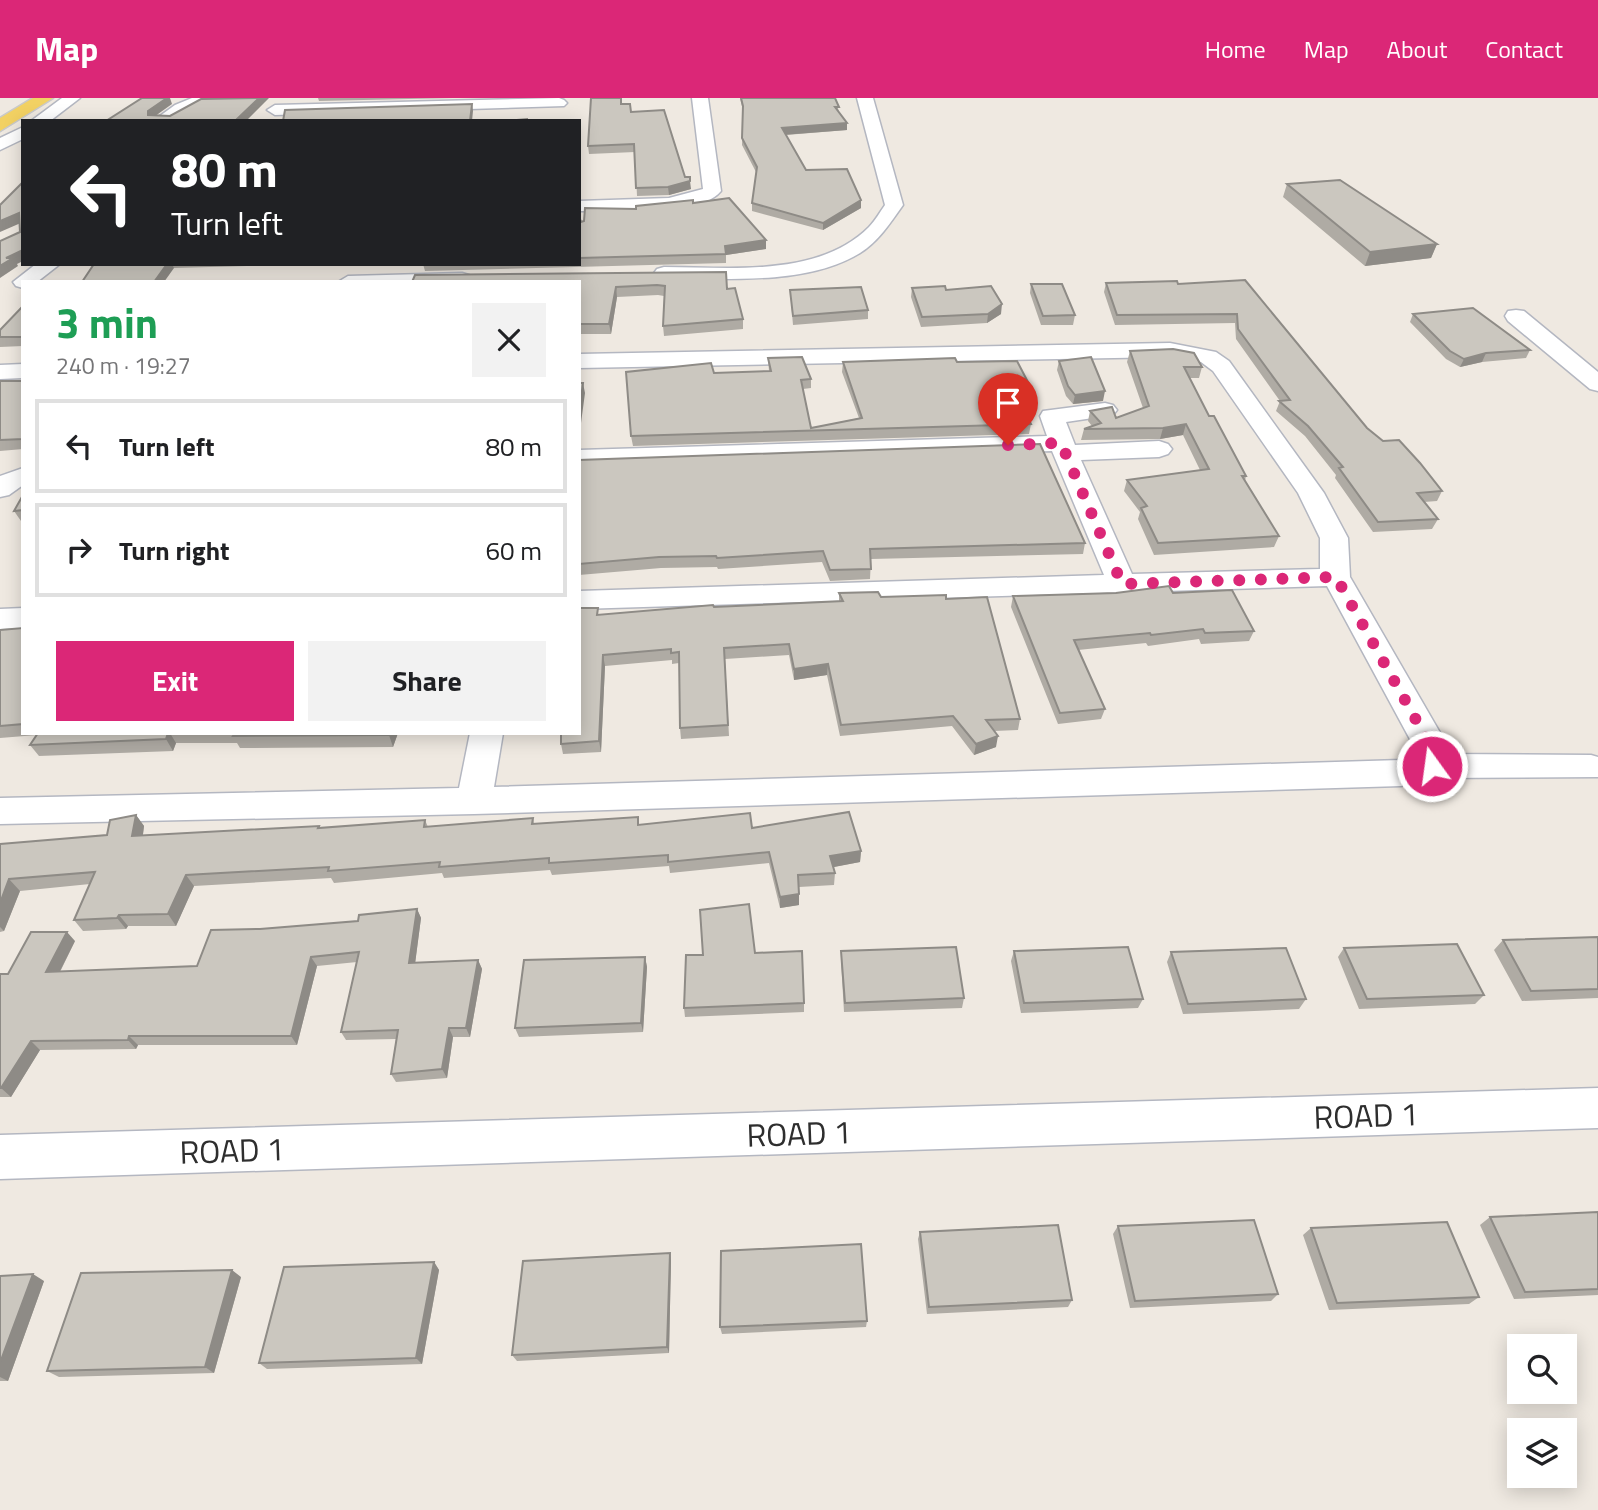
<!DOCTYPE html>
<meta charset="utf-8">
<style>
body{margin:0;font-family:"Titillium Web",sans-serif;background:#f2f2f2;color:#202124;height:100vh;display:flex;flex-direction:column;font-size:26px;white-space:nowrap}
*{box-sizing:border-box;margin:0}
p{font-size:23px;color:#757577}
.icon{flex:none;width:38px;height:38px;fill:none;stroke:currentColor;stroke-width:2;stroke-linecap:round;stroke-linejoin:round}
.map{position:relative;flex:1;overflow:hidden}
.drawer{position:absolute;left:21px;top:182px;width:560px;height:455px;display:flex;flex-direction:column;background:#fff;border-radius:0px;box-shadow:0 4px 18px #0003}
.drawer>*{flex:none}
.guide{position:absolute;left:21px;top:21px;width:560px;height:147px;border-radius:0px;box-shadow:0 4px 18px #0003;background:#202124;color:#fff;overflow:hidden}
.controls{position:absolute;left:1507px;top:1236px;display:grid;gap:14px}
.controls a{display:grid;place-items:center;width:70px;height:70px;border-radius:0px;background:#fff;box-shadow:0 4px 18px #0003;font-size:35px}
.pin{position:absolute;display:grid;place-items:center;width:60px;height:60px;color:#fff;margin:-72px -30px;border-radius:50% 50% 50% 0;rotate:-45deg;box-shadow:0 0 7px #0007}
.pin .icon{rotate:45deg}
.me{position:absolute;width:77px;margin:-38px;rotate:346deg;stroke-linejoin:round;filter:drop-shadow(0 0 5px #0008)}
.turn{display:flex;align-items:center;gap:24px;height:147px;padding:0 35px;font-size:32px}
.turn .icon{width:91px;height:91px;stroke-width:2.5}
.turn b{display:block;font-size:49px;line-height:60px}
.round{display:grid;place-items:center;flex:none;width:74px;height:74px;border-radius:0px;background:#f2f2f2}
.headline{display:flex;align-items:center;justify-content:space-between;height:119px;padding:0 35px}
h1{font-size:42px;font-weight:700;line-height:52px;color:#1e9e55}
.action{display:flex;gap:14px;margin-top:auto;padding:14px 35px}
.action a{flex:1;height:80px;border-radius:0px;background:#db2777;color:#fff;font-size:28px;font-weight:700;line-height:80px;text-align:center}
.action a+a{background:#f2f2f2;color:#202124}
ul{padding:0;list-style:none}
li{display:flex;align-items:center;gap:21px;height:94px;margin:0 14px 10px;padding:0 21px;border:4px solid #e0e0e0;border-radius:0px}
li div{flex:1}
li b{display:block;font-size:26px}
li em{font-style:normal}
header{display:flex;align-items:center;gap:42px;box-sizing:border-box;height:98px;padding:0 35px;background:#db2777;color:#fff}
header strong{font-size:33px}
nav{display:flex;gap:38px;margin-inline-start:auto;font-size:24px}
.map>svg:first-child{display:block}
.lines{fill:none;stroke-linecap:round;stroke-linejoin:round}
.minor-casing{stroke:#b4b7c1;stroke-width:3}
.major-casing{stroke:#c9c9c9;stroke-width:3}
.minor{fill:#fff;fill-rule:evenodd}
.major{fill:#f2d163;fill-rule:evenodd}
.wall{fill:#afaba4}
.shaded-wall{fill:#8e8b86}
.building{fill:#cbc7bf;stroke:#8e8b86;stroke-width:2}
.route{stroke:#db2777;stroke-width:12;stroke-dasharray:0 21.6}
.labels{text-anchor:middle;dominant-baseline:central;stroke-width:6;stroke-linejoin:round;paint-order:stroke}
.near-street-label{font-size:32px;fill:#2e2e2e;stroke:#fff}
</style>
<header>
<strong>Map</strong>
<nav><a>Home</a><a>Map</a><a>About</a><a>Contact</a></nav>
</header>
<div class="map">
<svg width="1598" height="1412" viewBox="0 0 1598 1412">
<rect width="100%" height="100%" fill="#efe9e1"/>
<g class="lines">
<g class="minor-casing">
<path id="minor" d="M62,0H80L50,23H31Z
M192,0H214L172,23H153L175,7Z
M559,0L564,2L567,5L564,8L275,17L267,12L275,7Z
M692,0H708L721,93C699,120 612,113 579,113V103L669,100L703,91Z
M857,0H873L903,107C890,125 879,143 860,155C814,183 751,181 700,181C686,181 671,183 657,179L654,175L657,171L664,169C729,169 818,180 869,129C875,123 880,114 885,107Z
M23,29V41L0,52V40Z
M36,166H60L37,184H23V190L16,188L13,184Z
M462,175L469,177L472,181L470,184H338L348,178Z
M1516,212L1524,213L1598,274V293L1590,291L1508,223L1505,218L1508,213Z
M1170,245L1216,254L1229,263L1324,395L1348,440L1350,479L1446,645L1447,656L1591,657L1598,659V679L1431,680L1401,688L474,716L0,726V700L459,690L470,635H503L494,689L1401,662L1413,660L1412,645L1327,488L579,511V493L1104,477L1052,353L579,368V352L1047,338L1040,318L1043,313L1105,305L1113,307L1117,312L1113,317L1066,324L1075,347L1159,343L1168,346L1172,351L1168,356L1159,359L1081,362L1132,476L1320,471V440L1298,395L1213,273L1201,264L1170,259L579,270V256Z
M23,266V280L0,281V267Z
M23,370V387L9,397L0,399V378Z
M23,510V530L0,531V511Z
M1598,990V1030L0,1081V1037Z"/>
</g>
<g class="major-casing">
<path id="major" d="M33,0H53L0,33V20Z"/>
</g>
<use href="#minor" class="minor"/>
<use href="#major" class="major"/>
</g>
<path class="wall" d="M318,0H453L319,3Z
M740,0H835L839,14L847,25V32L786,37L806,72L861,102V110L823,132L752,113V105L756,74L742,47L743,13Z
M622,6L631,14L685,79L691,91L669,97L637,98L635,54L589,56L588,48Z
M1287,86L1437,146L1431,160L1365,168L1283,99Z
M693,105L766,142V151L726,157V165L425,173L423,166H579V118L581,124L636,111Z
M94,166H315L174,170Z
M726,174L727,191L743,221V231L664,238L663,228L664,198L658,197L617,199L611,236H579V184Z
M1245,182L1367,330L1442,393L1437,403L1424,404L1438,421L1432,431L1373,434L1335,380L1336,377L1305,338L1276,313L1280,303L1236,241L1235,225L1115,227L1104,194L1106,185L1178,186Z
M1031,186L1075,217L1073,227H1041L1030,195Z
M912,190L946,192L1001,216L987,225L921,229L911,199Z
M790,192L868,212V221L793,227Z
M23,208V248L0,249V232Z
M1413,216L1530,252L1526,260L1482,264L1460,269L1446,261L1410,224Z
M1130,253L1202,269L1199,280H1189L1209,318L1246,378L1245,383L1279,438L1274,449L1154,457L1138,421L1140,414L1124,393L1127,382L1200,372L1183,337L1160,341L1081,342L1084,331L1092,328L1088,323L1090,313L1116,320L1143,310L1127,264Z
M768,260L811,281V290L803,291L811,330L859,320L842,274L843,264H957L1030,288L1029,297L1020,303L1031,326L1029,336L633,348L631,338L769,273Z
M1059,263L1103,303L1073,306L1066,298L1057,272Z
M0,283H23V351L0,353Z
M579,362L1085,445L1083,456L871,461L870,481L830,483L822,464L718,471L717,469L661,470L579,477Z
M23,397V423H21L14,413Z
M839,495L881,499L946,501L1020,621L1018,632L994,633L996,649L974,657L952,628L840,638L827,577L794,582L789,557L725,561L729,638L681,641L680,630L679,565L672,566V562L605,568L601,654L563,656L561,646L599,517L714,509L839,504Z
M1173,495L1254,533L1249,543L1201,546L1199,541L1148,548L1146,545L1078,552L1105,611L1101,621L1058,626L1011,509L1013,498Z
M23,530V635H398L393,649L240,650L237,645H176L173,653L39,658L30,647L37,637L0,640V532Z
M136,717L144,728L143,737L320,730L425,722L428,729L533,720L534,726H640L752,730L861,753L860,764L833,769L835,775L834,787L799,789V807L780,810L769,765L670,775L669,768L552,777L550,772L444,780L442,775L334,785L331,780L194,788L176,828H128L126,831L83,833L74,822L90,786L20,793L4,833L0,834V746L107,737Z
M417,811L421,820L415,865L478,862L482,871L470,939H453L447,980L396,984L391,976L396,941L346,942L341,934L357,864L317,868L297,947H138L136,951L40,952L11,999H0V876H8L75,843L60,874L197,868L260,831L358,823Z
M1598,839V900L1522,903L1494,852L1503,842Z
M1344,850L1484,897L1475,906L1359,911L1338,859Z
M841,853L964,900L962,910L844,914L841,863Z
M1014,853L1143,901L1138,910L1021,915L1011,863Z
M1171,854L1306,901L1299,911L1183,916L1167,864Z
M755,855L804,905V914L685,919L684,910L703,857Z
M645,859L647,869L643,934L519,939L515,930Z
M1598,1114V1197L1514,1201L1480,1127L1490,1119Z
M1118,1128L1278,1196L1271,1203L1130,1210L1113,1136Z
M1311,1130L1479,1199L1469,1206L1329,1212L1303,1137Z
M920,1134L1072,1202L1068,1209L927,1216L918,1141Z
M670,1155L671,1162L669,1255L517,1263L512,1257Z
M434,1164L439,1172L422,1266L267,1271L259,1265Z
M0,1178L44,1183L8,1283H0Z
M241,1179L214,1275L59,1279L47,1273Z
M867,1223L866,1229L722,1236L720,1229Z"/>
<path class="shaded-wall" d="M167,0H170L172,6L151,21L148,17V13Z
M259,0H269L246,23H235Z
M472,6L473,13L472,23H470Z
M847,25V32L782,37V30Z
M690,83L691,91L669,97L668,89Z
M861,102V110L823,132V125Z
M19,115L23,124L0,134V123Z
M766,142V151L726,157L725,148Z
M1437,146L1431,160L1365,168L1370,154Z
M23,152V163L17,166L18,168L0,180V168L6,160Z
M167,166H172L174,170L164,184H154Z
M616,189L617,199L611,236L609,226Z
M1002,206L1001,216L987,225L988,216Z
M1486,255L1482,264L1460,269L1464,261Z
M583,285L585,295L579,340V316Z
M1030,288L1029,297L1016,306L1017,296Z
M1105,293L1103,303L1073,306L1075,297Z
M1186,326L1183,337L1160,341L1163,330Z
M603,557L605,568L601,654L599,643Z
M828,566L827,577L794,582V571Z
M168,635H170L176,645L173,653L166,641Z
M389,635H398L393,649L389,637Z
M998,638L996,649L974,657L976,646Z
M136,717L144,728L141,750L132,738Z
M861,753L860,764L829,770L830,758Z
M186,777L194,788L176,828L168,816Z
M9,781L20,793L4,833L0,829V805Z
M799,796V807L780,810V799Z
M417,811L421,820L414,874L409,865Z
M119,817L128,828L126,831L117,820Z
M67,834L75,843L55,883L46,874Z
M311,859L317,868L297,947L291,938Z
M645,859L647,869L643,934L641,925Z
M478,862L482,871L470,939L466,930Z
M449,930L453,939L447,980L442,971Z
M129,938L138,947L136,951L128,942Z
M31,943L40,952L11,999L1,990Z
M670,1155L671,1162L669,1255L667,1249Z
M434,1164L439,1172L422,1266L416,1260Z
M232,1172L241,1179L214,1275L205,1269Z
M33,1176L44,1183L8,1283L0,1279V1265Z"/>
<path class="building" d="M142,0H167L148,13V17L170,18L201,1L259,0L235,23H106Z
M591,0H621V6H630L631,14L664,12L685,79H690V83L668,89L636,90L634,46L588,48Z
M741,0H835L839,9H835L847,25L782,30L806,72L847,71L861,102L823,125L752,105L757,69L742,40L743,8Z
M472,6L470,23H283L285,12Z
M527,21V23H505Z
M1340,82L1437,146L1370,154L1287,86Z
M23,84V152L6,160H13L0,168V143L20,134L19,115L0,123V107Z
M729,100L766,142L725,148L726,156L579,160V118L581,124L584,123L585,110L636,111V108L693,102V105Z
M94,166H167L154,184H82Z
M726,174L727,191L735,190L743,221L663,228L665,188L657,187L616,189L609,226H579V184H412L415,177Z
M1245,182L1367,330L1383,343L1399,342L1420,365L1442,393L1417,395L1438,421L1378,424L1339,370L1343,369L1308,328L1279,303L1290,302L1238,231L1237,216L1117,217L1106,185L1177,183L1178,186Z
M1031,186H1062L1075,217L1043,218Z
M945,188L946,192L991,188L1002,206L988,216L922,219L912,190Z
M861,189L868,212L793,218L790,192Z
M23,208V239H0V232Z
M1473,210L1530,252L1486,255L1464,261L1450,253L1413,216Z
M1173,251L1194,255L1202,269H1184L1209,318H1214L1246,378H1242L1279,438L1158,445L1141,410L1147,408L1127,382L1209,371L1186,326L1163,330L1084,331L1101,325L1090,313L1112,309L1116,320L1149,308L1130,253Z
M802,259L811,281L801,282L811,330L862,320L843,264L955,260L957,264L1017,263L1030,288L1017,296L1031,326L631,338L626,274L711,265L714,275L771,273L768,260Z
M1091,259L1105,293L1075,297L1068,288L1059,263Z
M0,283H23V341L0,342Z
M579,285H583L579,316Z
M1040,346L1085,445L870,451L871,471L830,472L823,453L717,460L716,458L659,459L579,466V362Z
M23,397V412L14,413Z
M1169,488L1173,495L1232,492L1254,533L1205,535L1203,531L1151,537L1150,535L1074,542L1105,611L1060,615L1013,498L1116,495Z
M878,494L881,499L946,497V501L987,499L1020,621L986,622L998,638L976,646L953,618L841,627L828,566L794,571L789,546L724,550L728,627L680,630L679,554L671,555V551L603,557L599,643L561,646V635H579V510H598L597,517L713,507L714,509L843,503L839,495Z
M23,530V626L0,628V532Z
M38,635H168L166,641L30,647Z
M235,635H389V637L233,638Z
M849,714L861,753L830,758L835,775L798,777L799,796L780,799L769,754L668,764V757L549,765V760L439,769L440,764L328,773L329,769L186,777L168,816L119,817L117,820L74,822L95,774L9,781L0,805V746L107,737L110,722L136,717L132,738L319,728L318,730L425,722L424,729L533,720L532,726L638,719V727L750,715L752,730Z
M749,806L755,855L802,853L804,905L684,910L686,857H703L700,812Z
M417,811L409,865L478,862L466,930H449L442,971L391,976L398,932L341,934L359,854L311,859L291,938H129L128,942L31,943L1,990H0V876H8L31,834H67L46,874L197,868L211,832L260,831L358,823L359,817Z
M1598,839V891L1531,893L1503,842Z
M1457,846L1484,897L1367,901L1344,850Z
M956,849L964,900L845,905L841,853Z
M1128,849L1143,901L1024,905L1014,853Z
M1286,850L1306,901L1188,906L1171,854Z
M645,859L641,925L515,930L524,862Z
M1598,1114V1191L1525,1194L1490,1119Z
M1254,1122L1278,1196L1135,1203L1118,1128Z
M1447,1124L1479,1199L1337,1205L1311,1130Z
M1058,1127L1072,1202L929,1209L920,1134Z
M861,1146L867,1223L720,1229L721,1153Z
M670,1155L667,1249L512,1257L523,1163Z
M434,1164L416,1260L259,1265L284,1169Z
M232,1172L205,1269L47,1273L81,1175Z
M33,1176L0,1265V1178Z"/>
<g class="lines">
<path class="route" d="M1008,347L1061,345L1122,486L1336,479L1429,645L1432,668"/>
</g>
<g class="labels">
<g class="near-street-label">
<text transform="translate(1366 1017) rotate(-2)">ROAD 1</text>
<text transform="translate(799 1035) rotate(-2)">ROAD 1</text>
<text transform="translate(232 1052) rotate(-2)">ROAD 1</text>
</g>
</g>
</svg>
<div class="controls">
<a><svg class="icon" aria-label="search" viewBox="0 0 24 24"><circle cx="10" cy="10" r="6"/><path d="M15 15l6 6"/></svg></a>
<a><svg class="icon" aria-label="layers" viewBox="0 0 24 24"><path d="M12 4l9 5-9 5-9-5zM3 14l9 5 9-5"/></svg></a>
</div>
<div class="pin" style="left:1008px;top:347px;background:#d93025"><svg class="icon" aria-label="arrive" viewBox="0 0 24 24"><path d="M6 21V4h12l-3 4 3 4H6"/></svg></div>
<svg class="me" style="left:1432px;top:668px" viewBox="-20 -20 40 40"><circle r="17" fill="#db2777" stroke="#fff" stroke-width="3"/><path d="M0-11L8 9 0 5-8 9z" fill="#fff"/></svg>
<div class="guide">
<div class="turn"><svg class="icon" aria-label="left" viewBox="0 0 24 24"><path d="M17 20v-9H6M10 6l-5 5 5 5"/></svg><div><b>80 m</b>Turn left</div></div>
</div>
<section class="drawer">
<div class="headline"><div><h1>3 min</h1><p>240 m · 19:27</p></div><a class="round"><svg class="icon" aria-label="close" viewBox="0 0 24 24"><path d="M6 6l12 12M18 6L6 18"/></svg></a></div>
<ul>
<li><svg class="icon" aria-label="left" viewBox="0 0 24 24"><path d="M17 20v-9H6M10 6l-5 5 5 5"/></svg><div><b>Turn left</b></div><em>80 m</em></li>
<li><svg class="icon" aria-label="right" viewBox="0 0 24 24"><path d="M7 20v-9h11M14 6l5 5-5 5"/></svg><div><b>Turn right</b></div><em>60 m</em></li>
</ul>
<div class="action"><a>Exit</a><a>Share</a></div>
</section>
</div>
